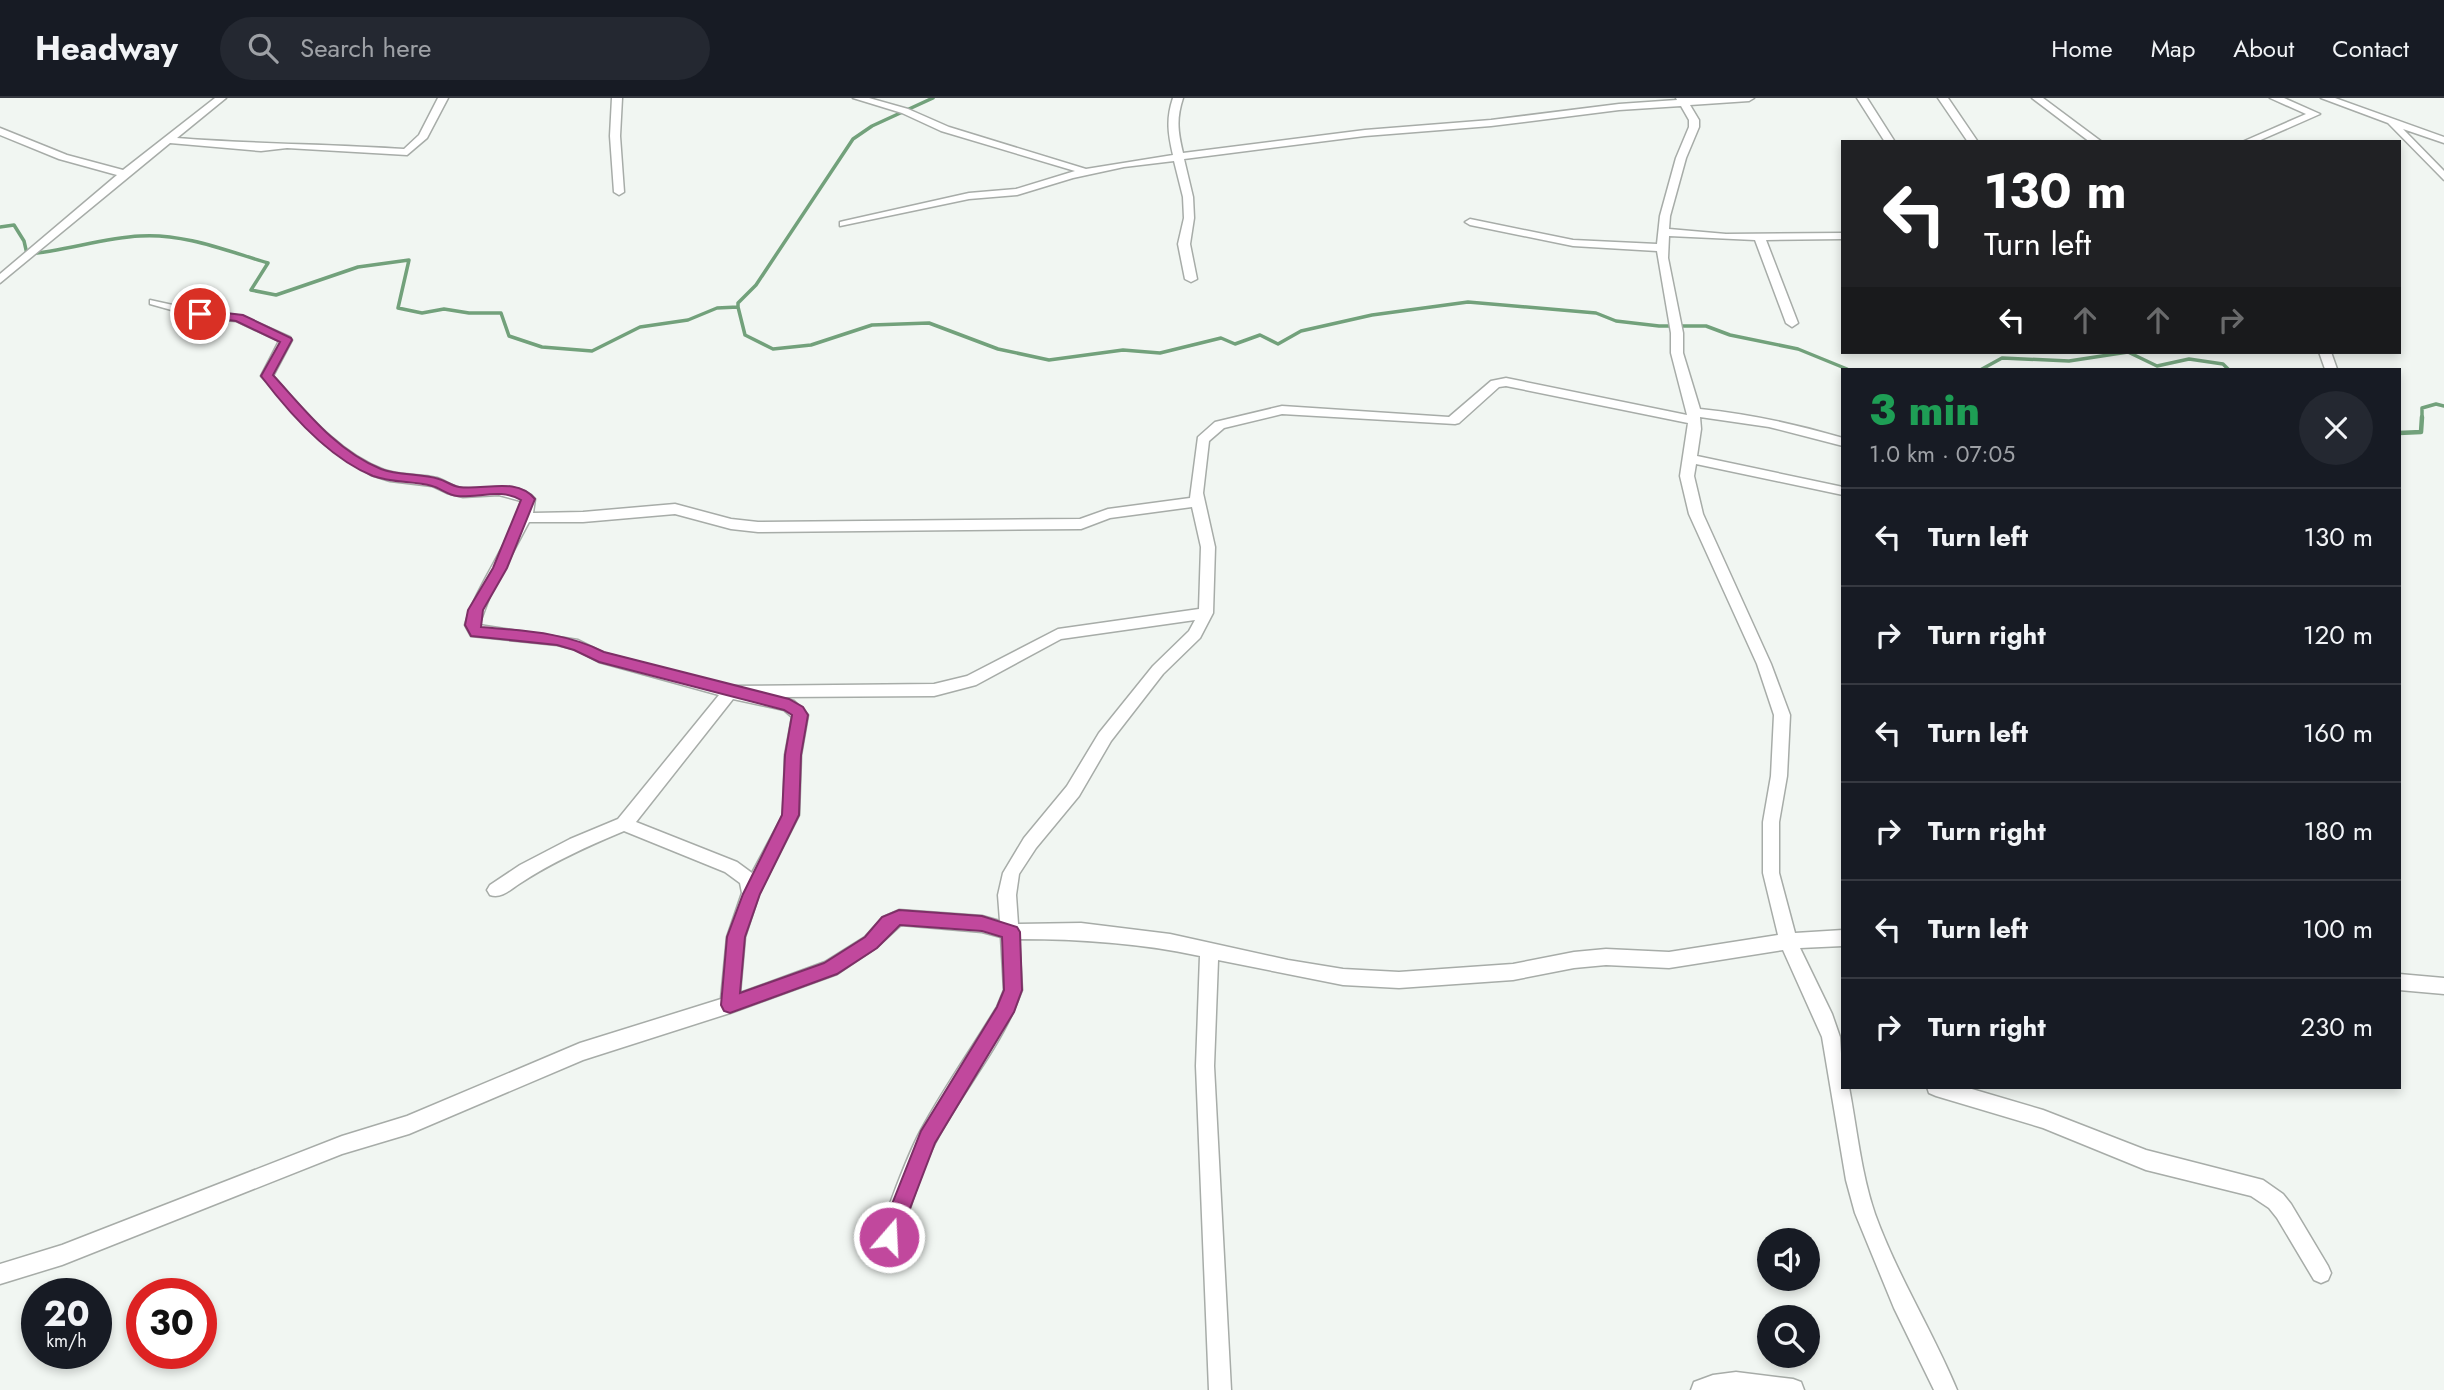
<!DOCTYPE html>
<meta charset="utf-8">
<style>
body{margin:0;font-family:Jost,sans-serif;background:#242831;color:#f1f3f6;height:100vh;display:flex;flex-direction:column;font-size:26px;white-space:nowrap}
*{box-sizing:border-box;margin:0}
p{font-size:23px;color:#9ea1a6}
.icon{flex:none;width:38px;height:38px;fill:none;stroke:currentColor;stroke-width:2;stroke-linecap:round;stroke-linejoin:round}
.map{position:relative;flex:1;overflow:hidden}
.panel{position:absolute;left:1841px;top:270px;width:560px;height:721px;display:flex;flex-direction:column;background:#171b24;border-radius:0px;box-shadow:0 4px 10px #0003}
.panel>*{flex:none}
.guide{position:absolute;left:1841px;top:42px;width:560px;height:214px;border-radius:0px;box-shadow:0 4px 10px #0003;background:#202124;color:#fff;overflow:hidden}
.tools{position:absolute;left:1757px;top:1130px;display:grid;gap:14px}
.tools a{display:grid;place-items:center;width:63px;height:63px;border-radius:50%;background:#171b24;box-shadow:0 4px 10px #0003;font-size:35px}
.speed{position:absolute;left:21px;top:1180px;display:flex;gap:14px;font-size:35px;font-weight:700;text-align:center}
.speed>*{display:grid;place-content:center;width:91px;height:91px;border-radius:50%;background:#171b24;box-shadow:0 4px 10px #0003;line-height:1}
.speed small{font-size:18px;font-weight:400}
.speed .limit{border:10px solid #d22;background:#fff;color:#111}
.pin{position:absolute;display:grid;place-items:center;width:60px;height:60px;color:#fff;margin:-30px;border:4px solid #fff;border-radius:50%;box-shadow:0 2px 7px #0007}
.me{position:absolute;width:77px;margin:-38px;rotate:19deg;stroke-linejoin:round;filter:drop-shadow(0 0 5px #0008)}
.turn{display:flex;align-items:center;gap:24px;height:147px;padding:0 28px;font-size:32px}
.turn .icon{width:91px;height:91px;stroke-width:2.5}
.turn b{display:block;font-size:49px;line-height:60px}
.lanes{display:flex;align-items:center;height:66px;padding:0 28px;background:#0003;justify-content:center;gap:35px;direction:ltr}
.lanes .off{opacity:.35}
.round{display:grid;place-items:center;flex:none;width:74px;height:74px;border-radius:37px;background:#242831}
.overview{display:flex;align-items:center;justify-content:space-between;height:119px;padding:0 28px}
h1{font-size:42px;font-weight:800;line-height:52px;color:#1e9e55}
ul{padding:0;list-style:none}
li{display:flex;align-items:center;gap:21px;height:98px;padding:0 28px;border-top:2px solid #363941}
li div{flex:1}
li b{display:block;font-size:26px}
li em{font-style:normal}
header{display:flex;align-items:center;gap:42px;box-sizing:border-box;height:98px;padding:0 35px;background:#171b24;border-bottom:2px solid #363941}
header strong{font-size:33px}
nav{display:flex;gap:38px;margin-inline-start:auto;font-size:24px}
.search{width:490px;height:63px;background:#242831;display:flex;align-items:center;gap:18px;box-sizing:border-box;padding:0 24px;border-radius:38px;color:#9ea1a6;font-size:26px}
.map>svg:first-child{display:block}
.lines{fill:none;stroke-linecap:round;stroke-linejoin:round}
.stream-far1{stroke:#72a17b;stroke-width:3.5}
.stream{stroke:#72a17b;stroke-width:4.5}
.street-casing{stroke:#a7aca8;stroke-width:3}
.street{fill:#fff;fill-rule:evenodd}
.route{fill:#c1489d;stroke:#7d2f66;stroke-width:2}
</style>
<header>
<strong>Headway</strong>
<div class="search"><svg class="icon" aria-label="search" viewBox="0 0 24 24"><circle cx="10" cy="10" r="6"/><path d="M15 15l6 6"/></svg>Search here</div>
<nav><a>Home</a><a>Map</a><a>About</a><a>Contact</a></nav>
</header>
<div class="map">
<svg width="2444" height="1292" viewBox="0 0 2444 1292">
<rect width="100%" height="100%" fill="#f1f6f2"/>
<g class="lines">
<path class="stream-far1" d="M0,129L14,127L24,143L27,156C65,153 102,140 140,138C183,135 227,153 268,165L251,192L276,197L358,169L409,162L398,210L422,215L444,211L469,215H501L509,238L542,249L592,253L640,229L688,222L717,210L738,209L745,237L773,251L811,247L872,227L929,225L998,251L1049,262L1123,252L1160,255L1221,240L1235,246L1260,237L1278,246L1301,233L1372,217L1468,204L1596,215L1616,223L1659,228H1706L1730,237L1798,251L1847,271
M738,209V205L756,187L853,41L872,28L933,0
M1982,271L2002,260L2069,263L2128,254L2157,268L2189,261L2223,266L2228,271
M2422,321V310L2436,306L2444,308"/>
<path class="stream" d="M2399,335L2421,334L2422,319"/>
<g class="street-casing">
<path id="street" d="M215,0H226L177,40C253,46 328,46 404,51L419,37L438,0H448L427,40L407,57L287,50L261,53L170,45L0,185V176L117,77L59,61L0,37V30L67,57L123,72Z
M612,0H622L620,38L624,94L619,97L614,94L610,38Z
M853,0H869L908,11L949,29L1086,71L1173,57C1168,35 1166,21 1173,0H1183C1176,21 1178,34 1183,55L1365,32L1491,22L1619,6L1677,2L1676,0H1754L1749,3L1690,7L1699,22V29L1686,60L1670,118L1669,131L1726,136L1843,135V141L1766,142L1798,225L1792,229L1786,225L1755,142L1669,138L1668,160L1683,235V255L1700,311C1748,316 1796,326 1843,340V348L1769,329L1700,319L1701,331L1697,358L1843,389V397L1696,366L1694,378L1703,416L1771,566L1790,617L1787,678L1779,724V775L1795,835L1843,832V848L1800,850L1832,916L1840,939L1843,989H1849C1857,1031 1861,1075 1875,1116C1897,1177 1932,1232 1957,1292H1934L1894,1210L1855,1115L1846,1082L1822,939L1783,852L1669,870L1606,867L1574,870L1513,882L1399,890L1343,887L1218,862L1214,968L1231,1292H1209L1196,968L1200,858C1140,845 1080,841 1019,841L1022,892L1013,914C992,960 958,1000 935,1045C915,1084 907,1127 890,1167L883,1170L876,1167C869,1151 910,1052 921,1032C944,990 972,950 997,909L1004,892L1001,839L982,834L901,827L877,849L837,876L730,915L583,962L409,1036L342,1056L62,1167L0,1186V1166L62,1147L342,1038L407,1018L580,945L721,901L727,839L742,795L740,785L725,774L624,733C588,748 552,764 519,786C510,792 501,801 490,797L487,792L490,787L520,767L570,741L618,721L719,597L599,564L574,551L557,547L471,538L465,527C478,483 510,447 521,403L499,397L463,399L447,395L432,388L390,383L371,377L325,347L261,278L279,243L236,223L200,220L150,206V202L200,213L242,218L290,239L292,242L273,278C305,313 338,355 384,372C401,378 420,376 437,380C446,383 453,389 462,390C486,393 517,381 535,401L533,415L583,414L675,406L731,421L758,424L1080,421L1108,411L1190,400L1198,339L1215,324L1282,308L1449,319L1491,283L1506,280L1687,317L1671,255V235L1657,153L1573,148L1470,127L1465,124L1470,121L1573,142L1657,146L1660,118L1676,60L1689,29V22L1681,8L1619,12L1491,28L1365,38L1184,61L1193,99L1194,120L1190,146L1197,181L1191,184L1185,181L1178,146L1184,120L1183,99L1174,63L1124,69L1073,80L1017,97L969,101L840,128V124L844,123L969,95L1016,91L1075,73L941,33L902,15ZM1506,288L1688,325L1680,378L1689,416L1757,566L1774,617L1771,678L1763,724V775L1778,837L1669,854L1606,851L1574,854L1513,866L1399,874L1343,871L1288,862L1170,836L1081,825L1018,826L1016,797L1019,776L1036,750L1079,698L1111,643L1163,576L1200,540L1213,515L1215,449L1203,395L1209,343L1224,330L1282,316L1455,326L1459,325L1499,289ZM1192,409L1201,449L1199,511L1058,531L967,578L934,586L730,588L604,555L578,542L479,527L491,495L529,424H583L675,416L731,431L758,434L1081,431L1110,420ZM1195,522L1189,533L1153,568L1099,635L1067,688L1024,740L1003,775L998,797L1000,823L982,818L899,812L883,819L865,839L825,864L740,895L745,839L759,796L799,717L801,657L808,617L794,603L780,599L934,598L976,587L1061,541ZM733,601L784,612L792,619L785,657L783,717L752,775L737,764L636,724Z
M1857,0H1867L1895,44H1885Z
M1938,0H1948L1978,44H1968Z
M2032,0H2043L2102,44H2090Z
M2270,0H2284L2320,16L2256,44H2242L2306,16Z
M2321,0H2335L2444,39V45L2403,31L2444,73V82L2388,25Z
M2319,254H2331L2337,271H2325Z
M2399,876L2444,880V896L2399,892Z
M1927,989H1965L2043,1012L2146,1052L2263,1082L2283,1096L2291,1106L2328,1168L2331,1175L2328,1182L2321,1185L2314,1182L2277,1120L2269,1110L2251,1098L2146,1072L2043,1030L1936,998L1929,995Z
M1736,1274L1793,1281L1801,1284L1804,1292H1691L1694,1284L1713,1277Z"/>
</g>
<use href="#street" class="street"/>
</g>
<path class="route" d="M200,212L243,217L291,240L292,242L273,277C305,312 336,353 381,371C399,378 421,375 439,381C446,383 452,388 459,389C483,393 516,378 535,401L507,470L483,512L481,529C524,533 565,534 604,554L789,601L803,609L808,617L801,657L799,717L760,796L745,839L740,895L824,865L865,839L882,819L899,812L982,818L1017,829L1020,834L1022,892L1014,914L935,1045L896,1147L889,1150L882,1147L879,1139L921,1033L997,909L1004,892L1002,839L982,833L900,827L877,850L837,876L730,915L724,913L721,907L727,839L743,796L782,717L785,657L792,617L784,612L599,564L574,552L557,547L471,538L465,527L468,512L493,470L521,402C502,390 478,400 457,398C448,397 440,390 432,388C413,383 392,385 373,378C328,360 289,315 261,278L280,244L236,223L196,218V213Z"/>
</svg>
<div class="tools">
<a><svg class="icon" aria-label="sound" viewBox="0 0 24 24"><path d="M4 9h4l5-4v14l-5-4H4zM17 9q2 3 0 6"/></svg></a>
<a><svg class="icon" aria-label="search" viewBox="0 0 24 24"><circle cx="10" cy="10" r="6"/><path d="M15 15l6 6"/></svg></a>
</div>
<div class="speed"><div>20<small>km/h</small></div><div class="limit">30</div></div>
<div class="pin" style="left:200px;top:216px;background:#d93025"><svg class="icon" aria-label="arrive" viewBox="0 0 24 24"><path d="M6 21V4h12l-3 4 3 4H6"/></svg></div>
<svg class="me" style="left:889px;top:1139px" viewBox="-20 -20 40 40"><circle r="17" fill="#c1489d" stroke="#fff" stroke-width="3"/><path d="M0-11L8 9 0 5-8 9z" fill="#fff"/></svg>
<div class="guide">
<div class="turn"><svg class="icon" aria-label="left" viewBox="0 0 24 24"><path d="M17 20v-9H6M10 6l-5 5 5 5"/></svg><div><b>130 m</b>Turn left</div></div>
<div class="lanes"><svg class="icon" aria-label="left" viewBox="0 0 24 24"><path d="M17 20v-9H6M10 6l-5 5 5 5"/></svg><svg class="icon off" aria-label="ahead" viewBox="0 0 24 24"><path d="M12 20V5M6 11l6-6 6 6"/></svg><svg class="icon off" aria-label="ahead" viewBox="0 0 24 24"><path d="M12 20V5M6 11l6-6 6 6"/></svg><svg class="icon off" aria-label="right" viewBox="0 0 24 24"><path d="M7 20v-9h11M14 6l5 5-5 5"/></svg></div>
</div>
<section class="panel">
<div class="overview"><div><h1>3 min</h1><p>1.0 km · 07:05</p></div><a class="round"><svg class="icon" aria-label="close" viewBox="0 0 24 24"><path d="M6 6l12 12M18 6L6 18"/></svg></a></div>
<ul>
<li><svg class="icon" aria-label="left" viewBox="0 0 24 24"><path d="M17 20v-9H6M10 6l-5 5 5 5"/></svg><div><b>Turn left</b></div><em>130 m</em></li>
<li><svg class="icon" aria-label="right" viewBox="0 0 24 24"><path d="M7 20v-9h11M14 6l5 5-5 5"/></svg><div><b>Turn right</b></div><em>120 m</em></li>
<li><svg class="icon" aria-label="left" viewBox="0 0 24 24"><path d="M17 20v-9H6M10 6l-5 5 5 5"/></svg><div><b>Turn left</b></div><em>160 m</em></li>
<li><svg class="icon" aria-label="right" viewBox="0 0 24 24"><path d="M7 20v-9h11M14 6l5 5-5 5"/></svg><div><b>Turn right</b></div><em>180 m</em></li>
<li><svg class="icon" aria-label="left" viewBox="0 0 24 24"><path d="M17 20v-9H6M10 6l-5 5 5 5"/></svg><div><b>Turn left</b></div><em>100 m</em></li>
<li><svg class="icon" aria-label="right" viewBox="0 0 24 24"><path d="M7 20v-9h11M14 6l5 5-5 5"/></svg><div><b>Turn right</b></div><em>230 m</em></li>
</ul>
</section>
</div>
